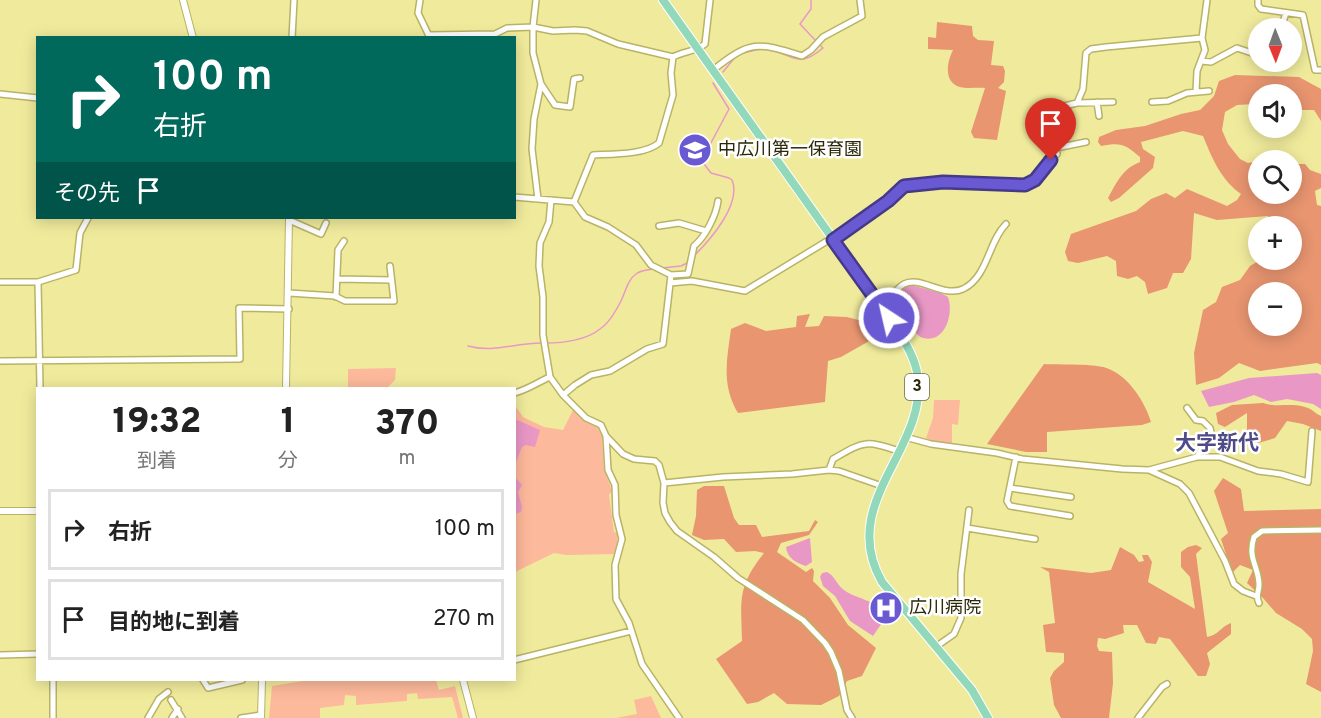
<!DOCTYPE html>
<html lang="ja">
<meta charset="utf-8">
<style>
body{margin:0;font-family:Overpass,"Noto Sans JP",sans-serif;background:#f6f6f6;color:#222;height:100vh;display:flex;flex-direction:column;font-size:22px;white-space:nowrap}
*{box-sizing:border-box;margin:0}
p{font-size:20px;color:#767676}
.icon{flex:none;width:33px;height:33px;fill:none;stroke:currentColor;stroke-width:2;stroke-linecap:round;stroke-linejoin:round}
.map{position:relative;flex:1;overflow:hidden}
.side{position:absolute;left:36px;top:387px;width:480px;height:294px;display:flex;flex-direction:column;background:#fff;border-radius:0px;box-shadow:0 3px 15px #0003}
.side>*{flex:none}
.top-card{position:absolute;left:36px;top:36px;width:480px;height:183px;border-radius:0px;box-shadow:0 3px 15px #0003;background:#00695c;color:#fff;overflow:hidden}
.needle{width:39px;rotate:179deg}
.tools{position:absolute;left:1248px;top:18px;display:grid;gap:12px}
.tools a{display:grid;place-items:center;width:54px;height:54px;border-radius:50%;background:#fff;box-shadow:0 3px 15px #0003;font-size:30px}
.pin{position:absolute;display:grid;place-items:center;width:51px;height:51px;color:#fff;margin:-62px -26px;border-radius:50% 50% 50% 0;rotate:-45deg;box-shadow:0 0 6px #0007}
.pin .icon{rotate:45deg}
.me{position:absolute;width:66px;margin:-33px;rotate:325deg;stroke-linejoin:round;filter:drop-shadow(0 0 4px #0008)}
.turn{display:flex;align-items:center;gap:21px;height:126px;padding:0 18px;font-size:27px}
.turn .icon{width:78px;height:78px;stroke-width:2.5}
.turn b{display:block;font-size:42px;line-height:51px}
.then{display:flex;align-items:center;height:57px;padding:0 18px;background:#0003;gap:12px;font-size:22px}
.eta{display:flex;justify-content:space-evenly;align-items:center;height:102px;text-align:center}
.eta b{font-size:36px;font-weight:800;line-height:42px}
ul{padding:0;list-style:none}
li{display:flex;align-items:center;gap:18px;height:81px;margin:0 12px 9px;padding:0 6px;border:3px solid #e0e0e0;border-radius:0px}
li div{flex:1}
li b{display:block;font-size:22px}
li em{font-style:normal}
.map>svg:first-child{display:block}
.green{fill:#fdb99b}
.forest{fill:#e89570;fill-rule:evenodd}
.water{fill:#e998c6}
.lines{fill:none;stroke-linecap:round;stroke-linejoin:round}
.stream{stroke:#e998c6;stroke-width:1.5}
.minor-casing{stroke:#b9b365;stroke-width:8}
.tertiary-casing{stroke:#b9b365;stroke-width:8}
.trunk-casing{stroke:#fff;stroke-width:10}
.minor{stroke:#fff;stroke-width:5}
.tertiary{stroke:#fff;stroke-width:6}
.trunk{stroke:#92d8ba;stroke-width:8}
.route-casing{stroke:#443a89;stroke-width:15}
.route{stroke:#6959d3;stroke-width:10}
.labels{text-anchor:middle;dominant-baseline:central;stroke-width:5;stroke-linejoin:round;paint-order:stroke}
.shield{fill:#fff;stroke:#6a6851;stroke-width:1.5}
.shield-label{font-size:16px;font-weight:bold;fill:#2a2806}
.poi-label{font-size:18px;fill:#2a2806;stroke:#fff;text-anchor:start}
.quarter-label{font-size:21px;font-weight:bold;fill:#4f4b89;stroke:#fff}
</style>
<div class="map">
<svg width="1321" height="718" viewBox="0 0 1321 718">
<rect width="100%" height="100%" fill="#f0eb9c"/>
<path class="green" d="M396,368L395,380L387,388H348V369Z
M934,400H960L958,425L952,424V444L934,442L926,438L933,418Z
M514,404L523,417L544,427L563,430L573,410L588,423L597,427L602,437L604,469L612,491L609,495L614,532L618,533L616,554L566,555L554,553L515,572Z
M309,680H436L439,690L455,686L463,718H458L452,697L418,699L417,693L407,694V701L356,705V696L345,695L344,705L320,708V718H269L272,686Z
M651,696L661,718H616L637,714L634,700Z"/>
<path class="forest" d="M937,22L972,26L973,36L978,40L994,41L991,65L1003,66L1005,71L1004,82L998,88L1006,91L997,140L974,138L971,132L985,88C977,87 968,89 960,87C943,82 947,62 953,50L928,49V37L936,38Z
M1235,75L1299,77L1321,89V121L1314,110H1298L1292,113V94H1258V119L1254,114L1255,104L1237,105L1225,112L1222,130L1228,144L1240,159L1248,163L1258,161V194H1292V164H1305L1310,170L1321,174V188L1315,191L1317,205L1321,206V365L1317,363L1260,371L1239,363L1219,378L1196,385L1194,353L1203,310L1216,302L1222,287L1240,280L1250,266L1260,260H1292V226H1264L1269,223L1268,216L1217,220L1194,213L1191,259L1183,273H1173L1167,288L1148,294L1145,282L1137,276L1128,279L1117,276L1116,261L1107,256L1078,263L1068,261L1065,252L1071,234L1136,211L1151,199L1166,193L1175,198L1187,189L1227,206L1237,200L1241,194C1221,180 1212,158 1203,136L1183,131L1141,142L1143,149L1155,157L1153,168L1119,198L1111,202L1108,198C1117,182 1122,169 1140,162V157C1125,144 1121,142 1101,146L1098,142L1099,137L1116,130L1145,126L1181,114L1200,110L1214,96L1219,81ZM1258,292H1292V326H1258Z
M810,314L805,327L819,326L824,316L847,317L866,322V331L871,340L841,357L828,361L825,402L738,413C721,385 727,359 731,329L745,323L766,331L796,327L797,316Z
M1044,364C1059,365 1097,363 1109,369C1129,377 1145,402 1151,422L1142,425L1047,432V452H1026L987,444Z
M1263,403C1277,408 1293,402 1308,408C1313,410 1316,414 1321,416V431L1303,424L1287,421L1275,438L1255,444L1247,437V413L1225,427L1218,424L1216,413L1232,405Z
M1223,478L1241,489L1244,511L1321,509V692L1306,684L1313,651L1312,639L1302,629L1276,613L1263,598L1247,583L1253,570L1240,565L1232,573L1221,539L1228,533L1214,491Z
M704,486H724L734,518L739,525H756L762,537L809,531L815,520L818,522L809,535L781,543L777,552L806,572L812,568L814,571L813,581L830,598L848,625L876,648L862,676L847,681L839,696L821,705L787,704L774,693L758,702L747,704L716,659L742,641C741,600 737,587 764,553L755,551L736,552L724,539L704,540L692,535L696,516L697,490Z
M1196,545L1202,548L1196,554L1207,637C1219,635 1220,627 1231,623V634L1207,653L1210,664L1206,676H1198L1170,639L1159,637L1156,644L1146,643L1137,625H1123L1124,633L1105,639L1098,638L1097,646L1099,651L1112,652L1113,683L1109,718H1061L1054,705L1050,678L1054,671L1064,662V653L1046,652L1043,625L1055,623L1049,572L1040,567L1091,573L1111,570L1120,547L1134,555L1139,562L1144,561L1142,555H1148L1152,562L1148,582L1195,609L1190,577L1181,567V552L1188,547Z"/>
<path class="water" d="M911,285L941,293L948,297C954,314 945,344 923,338C916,336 899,314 892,308V303L906,286Z
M1317,373L1321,375V409L1313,404L1287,399L1271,402L1254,395L1234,402L1209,407L1201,391L1249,378Z
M515,419L540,430L535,447L526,445L522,447L515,465Z
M514,466L516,478L522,485L518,492L522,507L521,512L515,514Z
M810,538L812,562L806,566C796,563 787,558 786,547Z
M827,572C835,576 837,585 844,590C856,600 884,600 884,620L873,636L850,621L835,596L823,586L820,577L822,573Z"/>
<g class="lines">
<path class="stream" d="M811,0V9L800,24L816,41
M740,54C748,52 756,49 764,49C793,52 796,71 823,48L819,44
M723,72L736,56
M694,256C710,240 742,204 732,180L729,178L711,173L704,164V156L729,109L713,83
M662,268L681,266L689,262
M546,343C563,343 587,340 600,329C609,323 615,312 620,303C625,294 627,280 636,274C641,270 648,270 654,269
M468,346C493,353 516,343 541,343"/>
<g class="minor-casing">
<path id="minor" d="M420,0L418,13L430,38
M536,0L533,27V53L541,84L534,119L532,149L538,199
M1258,0V5L1261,9L1303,15L1315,70H1321
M1281,28L1286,13
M430,35L495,34L507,28L533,27L553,31L575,30L587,31L618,44L673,57
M292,38L294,0
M1201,61L1211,62L1237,48L1258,55
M713,70C751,40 757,42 802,56L811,50L823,37L862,16L860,0
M541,84L555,105L570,107L574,79L580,78
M1196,92L1197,71L1205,50L1202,38L1207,0
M0,94L38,98
M1097,102L1099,116
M1152,102L1168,101L1187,93L1209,91
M1077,103L1113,102
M1056,148L1086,142
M514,197L574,202L585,217L608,227L636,245L651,265L671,275L688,274L694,246C705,237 716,216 718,201
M551,200L549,222L540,243L539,266L543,297V335L550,377L563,395L586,418L601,425L606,436L623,454L634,459L655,461L659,465L664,483L663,503L665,513L670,522L677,531L714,557L738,578L803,620L825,643L831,652L839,671L847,710L852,718
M574,202L593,155C611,154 645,155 659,143L673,95L671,73L673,57C684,51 695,52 705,44L710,0
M289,220L321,234L326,223
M659,226L679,223L706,231
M833,240L888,201L904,186L943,182L1011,185L1031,183L1057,154L1052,109L1077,103L1083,89L1086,53L1091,49L1106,47L1202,38
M338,279L391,280
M0,282H38L76,270L80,233L88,218
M38,282L40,388
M670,283L692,281L745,291L832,238
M289,293L335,296L345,301H394L390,266
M336,297L338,250L344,241
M882,308C888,301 896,288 904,284C920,275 943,298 963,289C988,277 988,242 1006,224
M0,361L240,359L239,308L289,309
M514,393C527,390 538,382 550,377
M563,395L575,385L591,375L610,371L647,349L663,344L671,275
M1187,408L1196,420L1203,421L1210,428L1211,432L1197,457
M606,436L608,470L615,485L616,515L622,539L615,565L616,599L629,623L642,664L679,718
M905,437L931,444L997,453L1022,459L1122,469L1149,470L1180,484L1189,493L1225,561L1234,584L1243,591L1256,596
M1016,457L1007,501L1010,506L1070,516
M829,470L833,459C865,441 864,440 899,451
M1149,470L1197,457H1220L1258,471L1281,474L1308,482L1312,431
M664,483L723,477L792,474L829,470L839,471L882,486
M1010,488L1071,497
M967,528L1035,539
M1259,603C1255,596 1259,592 1259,585C1259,566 1247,559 1254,537L1262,531L1321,530
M937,646L954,634L961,618V574L969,510
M0,655L38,654
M514,660L631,631
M53,680V718
M203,680L208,688L242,680
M171,700L182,718
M148,718L159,699L168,692
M172,718L178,709
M241,718L261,715
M1138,718L1162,687L1167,684"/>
</g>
<g class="tertiary-casing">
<path id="tertiary" d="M183,0L193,38
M286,388L289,218
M0,511H38
M463,680L473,718
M261,718L262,680"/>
</g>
<g class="trunk-casing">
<path id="trunk" d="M663,0L882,308C895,328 912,348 917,372C931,448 836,501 882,582L972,690L988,718"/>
</g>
<use href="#minor" class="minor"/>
<use href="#tertiary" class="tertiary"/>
<use href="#trunk" class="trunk"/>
</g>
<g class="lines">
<g class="route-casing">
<path id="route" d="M889,318L833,240L888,201L904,186L943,182L1025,185L1035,180L1051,160"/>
</g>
<use href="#route" class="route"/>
</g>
<defs>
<g id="school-disc" transform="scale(1.725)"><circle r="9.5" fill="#6959d3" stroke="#fff"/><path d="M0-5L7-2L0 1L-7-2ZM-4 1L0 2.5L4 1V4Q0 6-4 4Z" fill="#fff"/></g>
<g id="hospital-disc" transform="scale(1.725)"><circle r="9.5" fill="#6959d3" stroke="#fff"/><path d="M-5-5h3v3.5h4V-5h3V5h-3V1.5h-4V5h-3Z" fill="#fff"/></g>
</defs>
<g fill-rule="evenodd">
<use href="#school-disc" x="695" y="150"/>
<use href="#hospital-disc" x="886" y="608"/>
</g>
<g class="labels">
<rect class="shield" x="905" y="374" width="24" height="26" rx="4.5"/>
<g class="shield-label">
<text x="917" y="387">3</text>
</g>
<g class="poi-label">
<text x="718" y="150">中広川第一保育園</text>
<text x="909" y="608">広川病院</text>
</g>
<g class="quarter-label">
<text x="1217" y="444">大字新代</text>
</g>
</g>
</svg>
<div class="tools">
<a><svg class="needle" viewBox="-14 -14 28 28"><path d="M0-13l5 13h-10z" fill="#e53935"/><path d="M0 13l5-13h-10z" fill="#767676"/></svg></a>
<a><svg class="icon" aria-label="sound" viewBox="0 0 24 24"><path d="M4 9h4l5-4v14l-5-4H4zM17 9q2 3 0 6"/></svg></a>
<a><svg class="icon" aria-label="search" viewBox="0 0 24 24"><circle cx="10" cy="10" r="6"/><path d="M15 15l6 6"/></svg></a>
<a>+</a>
<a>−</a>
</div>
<div class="pin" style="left:1051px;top:160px;background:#d93025"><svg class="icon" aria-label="arrive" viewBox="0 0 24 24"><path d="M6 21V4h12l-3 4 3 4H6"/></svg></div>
<svg class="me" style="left:889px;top:318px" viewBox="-20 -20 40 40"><circle r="17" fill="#6959d3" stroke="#fff" stroke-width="3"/><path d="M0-11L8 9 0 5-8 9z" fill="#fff"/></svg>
<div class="top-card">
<div class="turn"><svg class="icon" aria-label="right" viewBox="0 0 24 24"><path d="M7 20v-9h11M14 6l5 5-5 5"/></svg><div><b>100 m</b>右折</div></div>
<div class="then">その先<svg class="icon" aria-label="arrive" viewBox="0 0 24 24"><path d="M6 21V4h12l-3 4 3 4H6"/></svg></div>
</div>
<section class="side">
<div class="eta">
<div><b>19:32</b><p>到着</p></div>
<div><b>1</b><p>分</p></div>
<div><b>370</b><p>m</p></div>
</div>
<ul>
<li><svg class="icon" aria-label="right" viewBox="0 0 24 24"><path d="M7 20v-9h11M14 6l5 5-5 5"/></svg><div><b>右折</b></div><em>100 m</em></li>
<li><svg class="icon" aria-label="arrive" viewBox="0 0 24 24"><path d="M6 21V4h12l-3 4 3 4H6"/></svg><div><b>目的地に到着</b></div><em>270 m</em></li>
</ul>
</section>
</div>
